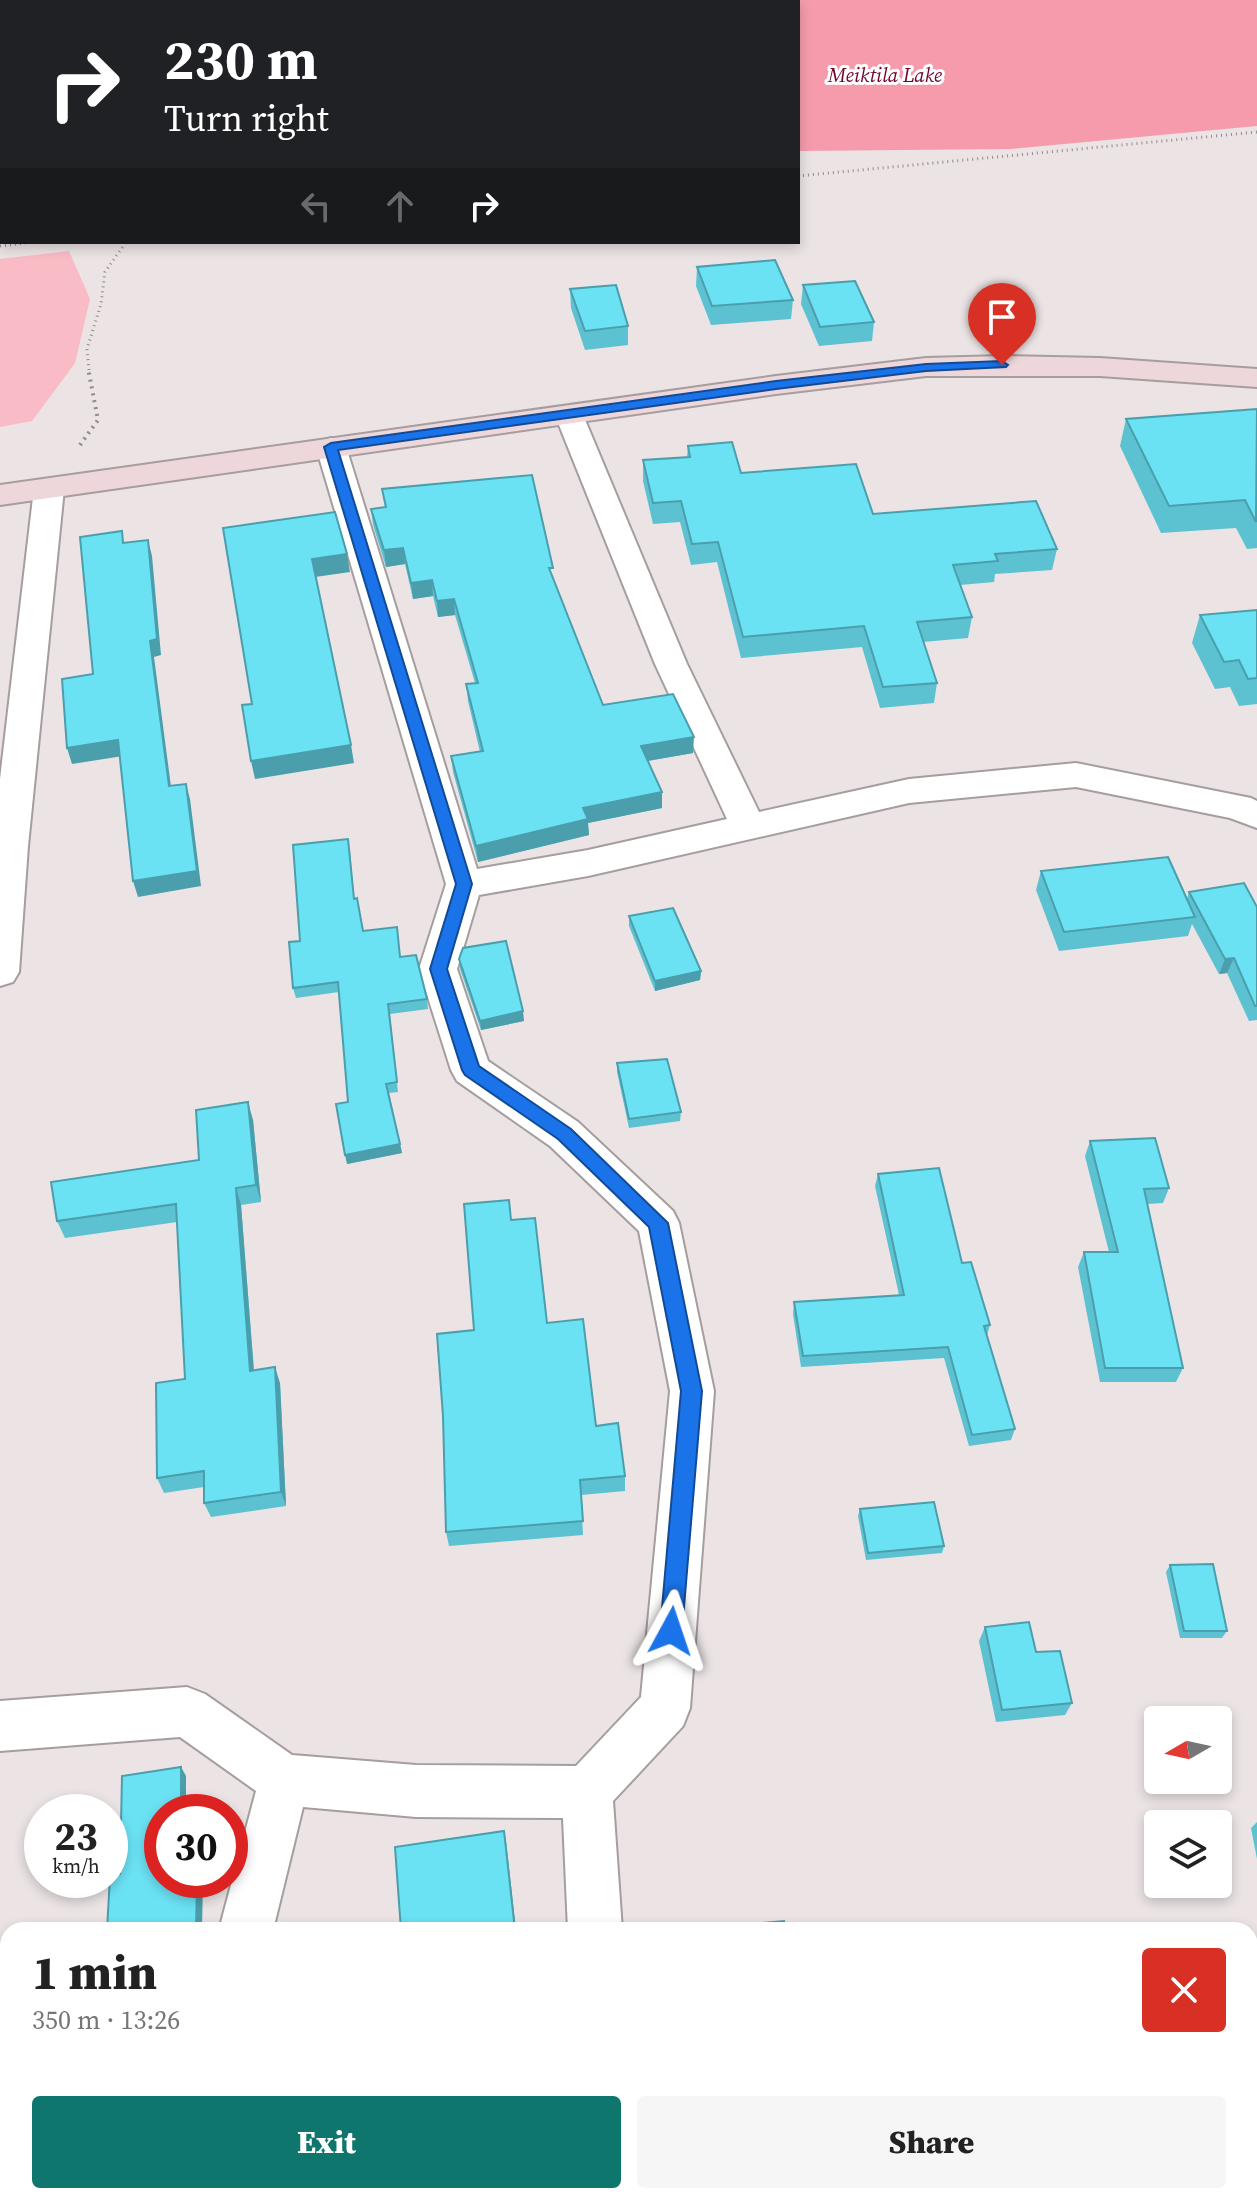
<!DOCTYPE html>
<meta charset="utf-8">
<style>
body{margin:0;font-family:"Source Serif 4",serif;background:#f6f6f6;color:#222;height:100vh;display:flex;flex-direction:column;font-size:30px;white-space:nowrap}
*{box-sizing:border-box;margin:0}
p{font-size:26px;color:#767676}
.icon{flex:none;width:44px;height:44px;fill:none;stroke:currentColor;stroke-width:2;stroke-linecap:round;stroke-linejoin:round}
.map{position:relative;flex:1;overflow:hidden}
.details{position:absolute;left:0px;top:1922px;width:1258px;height:282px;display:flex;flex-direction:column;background:#fff;border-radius:24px 24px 0 0;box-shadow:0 4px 12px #0003}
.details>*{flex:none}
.top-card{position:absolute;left:0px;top:0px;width:800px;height:244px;box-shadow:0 4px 12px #0003;background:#202124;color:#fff;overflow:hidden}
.needle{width:52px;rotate:261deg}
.tools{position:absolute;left:1144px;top:1706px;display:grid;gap:16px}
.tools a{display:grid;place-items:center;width:88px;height:88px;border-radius:8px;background:#fff;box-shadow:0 4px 12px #0003;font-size:40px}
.speed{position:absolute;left:24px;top:1794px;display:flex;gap:16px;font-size:40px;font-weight:700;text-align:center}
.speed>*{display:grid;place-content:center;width:104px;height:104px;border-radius:50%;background:#fff;box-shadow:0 4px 12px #0003;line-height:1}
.speed small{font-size:20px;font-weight:400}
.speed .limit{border:12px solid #d22;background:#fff;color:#111}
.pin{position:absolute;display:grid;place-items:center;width:68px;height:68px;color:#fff;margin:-82px -34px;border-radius:50% 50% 50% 0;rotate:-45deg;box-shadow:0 0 8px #0007}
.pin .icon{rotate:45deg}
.me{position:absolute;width:88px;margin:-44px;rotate:5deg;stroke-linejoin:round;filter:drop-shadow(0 0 6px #0008)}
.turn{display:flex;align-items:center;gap:28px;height:168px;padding:0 32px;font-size:36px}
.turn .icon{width:104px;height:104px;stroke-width:2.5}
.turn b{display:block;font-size:56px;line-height:68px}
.lanes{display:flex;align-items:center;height:76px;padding:0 32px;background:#0003;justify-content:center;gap:40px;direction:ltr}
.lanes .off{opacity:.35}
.round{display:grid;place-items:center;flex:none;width:84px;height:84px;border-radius:8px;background:#f6f6f6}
.overview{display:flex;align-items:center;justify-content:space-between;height:136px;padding:0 32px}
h1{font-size:48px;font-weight:800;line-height:60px}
.action{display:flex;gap:16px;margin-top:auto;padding:16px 32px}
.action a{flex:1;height:92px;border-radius:8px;background:#0f766e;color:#fff;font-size:32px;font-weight:800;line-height:92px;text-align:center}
.action a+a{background:#f6f6f6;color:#222}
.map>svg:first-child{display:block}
.green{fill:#f9bbc5}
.water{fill:#f69bac}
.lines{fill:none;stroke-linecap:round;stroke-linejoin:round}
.street-casing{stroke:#a59d9e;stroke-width:4}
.secondary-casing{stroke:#a59d9e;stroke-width:4}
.path-far1{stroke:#928c8d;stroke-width:3;stroke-dasharray:1 4;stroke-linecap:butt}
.path{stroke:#928c8d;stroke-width:4;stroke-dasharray:2 5;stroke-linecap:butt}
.street{fill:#fff;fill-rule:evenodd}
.secondary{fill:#eed7db;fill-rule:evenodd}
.wall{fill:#5cc2d2}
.shaded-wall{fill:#4b9eab}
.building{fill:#6be2f4;stroke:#4b9eab;stroke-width:2}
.route{fill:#1a73e8;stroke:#114b97;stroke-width:2}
.labels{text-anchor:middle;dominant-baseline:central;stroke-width:6;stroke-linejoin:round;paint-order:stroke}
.far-water-label{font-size:20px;font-style:italic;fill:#71032d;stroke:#fff}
</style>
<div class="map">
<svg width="1257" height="2203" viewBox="0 0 1257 2203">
<rect width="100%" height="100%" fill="#ebe3e4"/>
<path class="green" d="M69,251L90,299L75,363L32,421L0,427V259Z"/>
<path class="water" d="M0,0H1257V126L1010,149L798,151V2H2L0,191Z"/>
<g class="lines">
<g class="street-casing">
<path id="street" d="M569,406L579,409L583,415L687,664L759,812L909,779L1076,763L1251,798L1257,801V828L1230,818L1076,787L909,803L588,876L479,895L457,969L488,1061L578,1122L673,1211L679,1223L714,1391L690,1708L683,1726L613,1801L622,1930H568L563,1818L416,1817L303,1807L273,1930H219L256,1791L180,1737L0,1751V1701L187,1687L205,1694L292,1755L416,1765L576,1766L641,1697L670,1391L639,1231L550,1146L457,1081L451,1070L419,969L446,884L316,447L321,441L331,438L341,441L346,447L477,869L588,850L727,819L655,664L555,415L559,409Z
M49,480L60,483L64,489L28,846L19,972L13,982L0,986V779L34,489L38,483Z
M113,2196H173L170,2203H110Z
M581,2196H639V2203H581Z"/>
</g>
<g class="secondary-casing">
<path id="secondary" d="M1002,356L1100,358L1257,369V387L1100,376H926L776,394L0,505V485L776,376L926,358Z"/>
</g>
<path class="path-far1" d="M798,176L1257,132
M0,246L34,242
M89,370L87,349L101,304L105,272L126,242"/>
<path class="path" d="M80,445L98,420L88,368"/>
<use href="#street" class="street"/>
<use href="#secondary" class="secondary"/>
</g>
<path class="wall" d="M697,267L793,300L791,319L711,325L696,286Z
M803,285L874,322L872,341L819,346L801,304Z
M570,289L628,326V345L585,350L571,308Z
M1257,409V548L1247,549L1236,528L1161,533L1120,446L1126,419Z
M688,446L741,473L873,514L1057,549L1052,570L995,574L994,582L960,585L972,617L968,638L923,642L937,683L934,703L880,708L862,647L741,658L717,562L691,565L680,522L653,524L643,481V460L687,457Z
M382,489L554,581L603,705L693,753L648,761L662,792V808L588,823L589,835L478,862L453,772L451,756L480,752L468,701L466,684L475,683L455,615L438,617L433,596L413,599L405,564L386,567L373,525L371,509L385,507Z
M1257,610V704L1239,706L1230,687L1215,689L1192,643L1200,615Z
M350,849L354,899L363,931L401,957L427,999L428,1009L390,1014L398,1092L389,1093L402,1153L347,1164L348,1102L339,992L296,998L293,988L300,941Z
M1041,871L1187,899L1189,892L1257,907V1020L1249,1021L1227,973L1219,974L1192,924L1188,936L1059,951L1036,890Z
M629,916L701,971L700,980L655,991L629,926Z
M459,959L524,1021L481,1030L460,969Z
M617,1063L681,1112L680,1121L629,1128L617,1072Z
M253,1120L261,1202L241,1205L254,1370L280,1383L286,1506L211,1517L204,1503V1487L164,1493L157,1478L185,1379L177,1222L65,1238L57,1221L199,1160Z
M1090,1141L1169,1188L1163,1203L1147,1204L1183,1368L1176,1382H1100L1078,1267L1084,1252H1109L1085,1156Z
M878,1174L990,1325L987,1335L1015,1429L1011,1440L969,1446L944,1358L801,1367L793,1314L794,1302L899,1295L875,1186Z
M511,1220L547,1323L596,1426L625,1476V1491L581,1495L583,1535L449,1546L446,1532L443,1416L474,1330Z
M860,1509L944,1546L942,1553L866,1560L858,1516Z
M1170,1565L1227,1631L1222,1638H1180L1166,1572Z
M985,1627L1036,1652L1072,1703L1065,1715L996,1722L979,1641Z
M1257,1822V1859L1251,1828Z
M8,1998V2096H2L0,2095V1999Z
M670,2196H739L694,2203H671Z
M968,2196H1030L1032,2203H969Z"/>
<path class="shaded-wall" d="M148,540L152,556L161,655L154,657L173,802L169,786L150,641Z
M403,548L405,564L386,567L384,550Z
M347,554L350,572L315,577L312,559Z
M432,580L433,596L413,599L411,583Z
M454,599L455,615L438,617L437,601Z
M694,737L693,753L641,762V746Z
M118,740L123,756L72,764L67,748Z
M351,745L354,763L255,779L251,761Z
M186,784L190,799L201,886L138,897L133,881Z
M662,792V808L588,823L589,835L478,862L476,846L583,808Z
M1234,958L1227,973L1219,974L1225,959Z
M701,971L700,980L655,991V981Z
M523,1011L524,1021L481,1030L480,1021Z
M248,1102L253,1120L261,1202L256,1185Z
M400,1144L402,1153L347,1164L345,1155Z
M236,1188L241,1205L255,1386L250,1371Z
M275,1367L280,1383L286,1506L281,1492Z
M181,1767L186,1776V1812H181Z
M504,1831L506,1841L516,1930H515Z
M197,1880H203L202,1930H196Z"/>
<path class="building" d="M775,260L793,300L712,306L697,267Z
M855,281L874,322L820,327L803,285Z
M616,285L628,326L585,331L570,289Z
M1257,409L1256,522L1245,500L1169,506L1126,419Z
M732,442L741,473L856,464L873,514L1036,501L1057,549L995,554L998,561L953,565L972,617L917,622L937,683L883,687L864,626L743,637L718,542L692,544L681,501L653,503L643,460L690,457L688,446Z
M532,475L553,568H549L603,705L673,694L694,737L641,746L662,792L583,808L588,819L476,846L451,756L483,751L466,684L478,683L454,599L437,601L432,580L411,583L403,548L384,550L371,509L386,507L382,489Z
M335,512L347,554L312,559L351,745L251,761L242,705L252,704L223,528Z
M122,531L123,543L148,540L157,639L150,641L169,786L186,784L197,871L133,881L118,740L67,748L62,679L93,674L80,537Z
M1257,610V678L1248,679L1239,660L1224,662L1200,615Z
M348,839L354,899L357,898L363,931L397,927L400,957L416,955L427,999L388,1004L397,1082L386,1084L400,1144L345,1155L336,1104L348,1102L338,982L293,988L289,942L300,941L293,845Z
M1168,857L1195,917L1064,932L1041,871Z
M1244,883L1257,907V1006H1255L1234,958L1225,959L1189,892Z
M673,908L701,971L655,981L629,916Z
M506,941L523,1011L480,1021L459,959L463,948Z
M667,1059L681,1112L629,1119L617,1063Z
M248,1102L256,1185L236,1188L250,1371L275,1367L281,1492L204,1503V1471L157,1478L156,1383L185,1379L176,1204L57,1221L51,1182L199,1160L196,1110Z
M1155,1138L1169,1188L1144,1189L1183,1368H1105L1084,1252H1118L1090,1141Z
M939,1168L962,1263L971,1262L990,1325L984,1326L1015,1429L972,1435L948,1347L803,1356L794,1302L904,1295L878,1174Z
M509,1200L511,1220L535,1218L547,1323L583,1319L596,1426L618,1423L625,1476L580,1480L583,1521L446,1532L443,1416L437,1334L474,1330L464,1204Z
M934,1502L944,1546L868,1553L860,1509Z
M1213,1564L1227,1631H1184L1170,1565Z
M1029,1622L1036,1652L1060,1651L1072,1703L1002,1710L985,1627Z
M181,1767V1812H162V1880H197L196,1930H107L110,1876L120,1874L122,1776Z
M504,1831L515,1930H401L395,1847Z
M784,1921L785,1930H686Z
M8,1998V2087L0,2088V1999Z
M672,2196H710L673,2202Z
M749,2196H862L863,2203H750Z
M975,2196H1030L1032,2203H977Z"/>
<path class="route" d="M1002,361L1008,365L1006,367L926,371L776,389L338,450L472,884L447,969L479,1066L571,1129L668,1223L702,1391L682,1631L678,1639L671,1642L663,1639L660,1631L681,1391L649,1227L558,1139L465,1075L462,1070L430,969L456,884L324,447L331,443L776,381L926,364Z"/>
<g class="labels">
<g class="far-water-label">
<text x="885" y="75">Meiktila Lake</text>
</g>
</g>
</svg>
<div class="tools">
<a><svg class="needle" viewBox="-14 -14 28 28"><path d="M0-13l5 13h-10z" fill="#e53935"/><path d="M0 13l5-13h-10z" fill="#767676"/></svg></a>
<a><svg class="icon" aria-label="layers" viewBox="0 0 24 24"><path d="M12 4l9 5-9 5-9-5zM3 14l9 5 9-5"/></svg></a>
</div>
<div class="speed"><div>23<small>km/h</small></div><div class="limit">30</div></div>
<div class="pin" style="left:1002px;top:365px;background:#d93025"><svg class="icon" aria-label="arrive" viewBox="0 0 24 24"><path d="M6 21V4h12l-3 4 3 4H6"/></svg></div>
<svg class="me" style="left:671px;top:1631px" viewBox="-20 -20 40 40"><path d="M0-17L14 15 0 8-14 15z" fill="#1a73e8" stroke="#fff" stroke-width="4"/></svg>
<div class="top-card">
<div class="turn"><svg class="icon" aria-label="right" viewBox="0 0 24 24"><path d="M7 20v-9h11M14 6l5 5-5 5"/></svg><div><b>230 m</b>Turn right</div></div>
<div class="lanes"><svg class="icon off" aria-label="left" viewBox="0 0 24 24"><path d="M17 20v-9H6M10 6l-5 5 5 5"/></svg><svg class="icon off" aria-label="ahead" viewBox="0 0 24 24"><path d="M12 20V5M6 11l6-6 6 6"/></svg><svg class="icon" aria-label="right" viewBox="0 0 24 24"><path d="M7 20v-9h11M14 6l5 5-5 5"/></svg></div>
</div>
<section class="details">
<div class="overview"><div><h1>1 min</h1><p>350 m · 13:26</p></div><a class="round" style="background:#d93025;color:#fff"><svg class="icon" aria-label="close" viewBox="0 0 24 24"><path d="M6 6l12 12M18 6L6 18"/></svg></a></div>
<div class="action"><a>Exit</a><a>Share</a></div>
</section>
</div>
